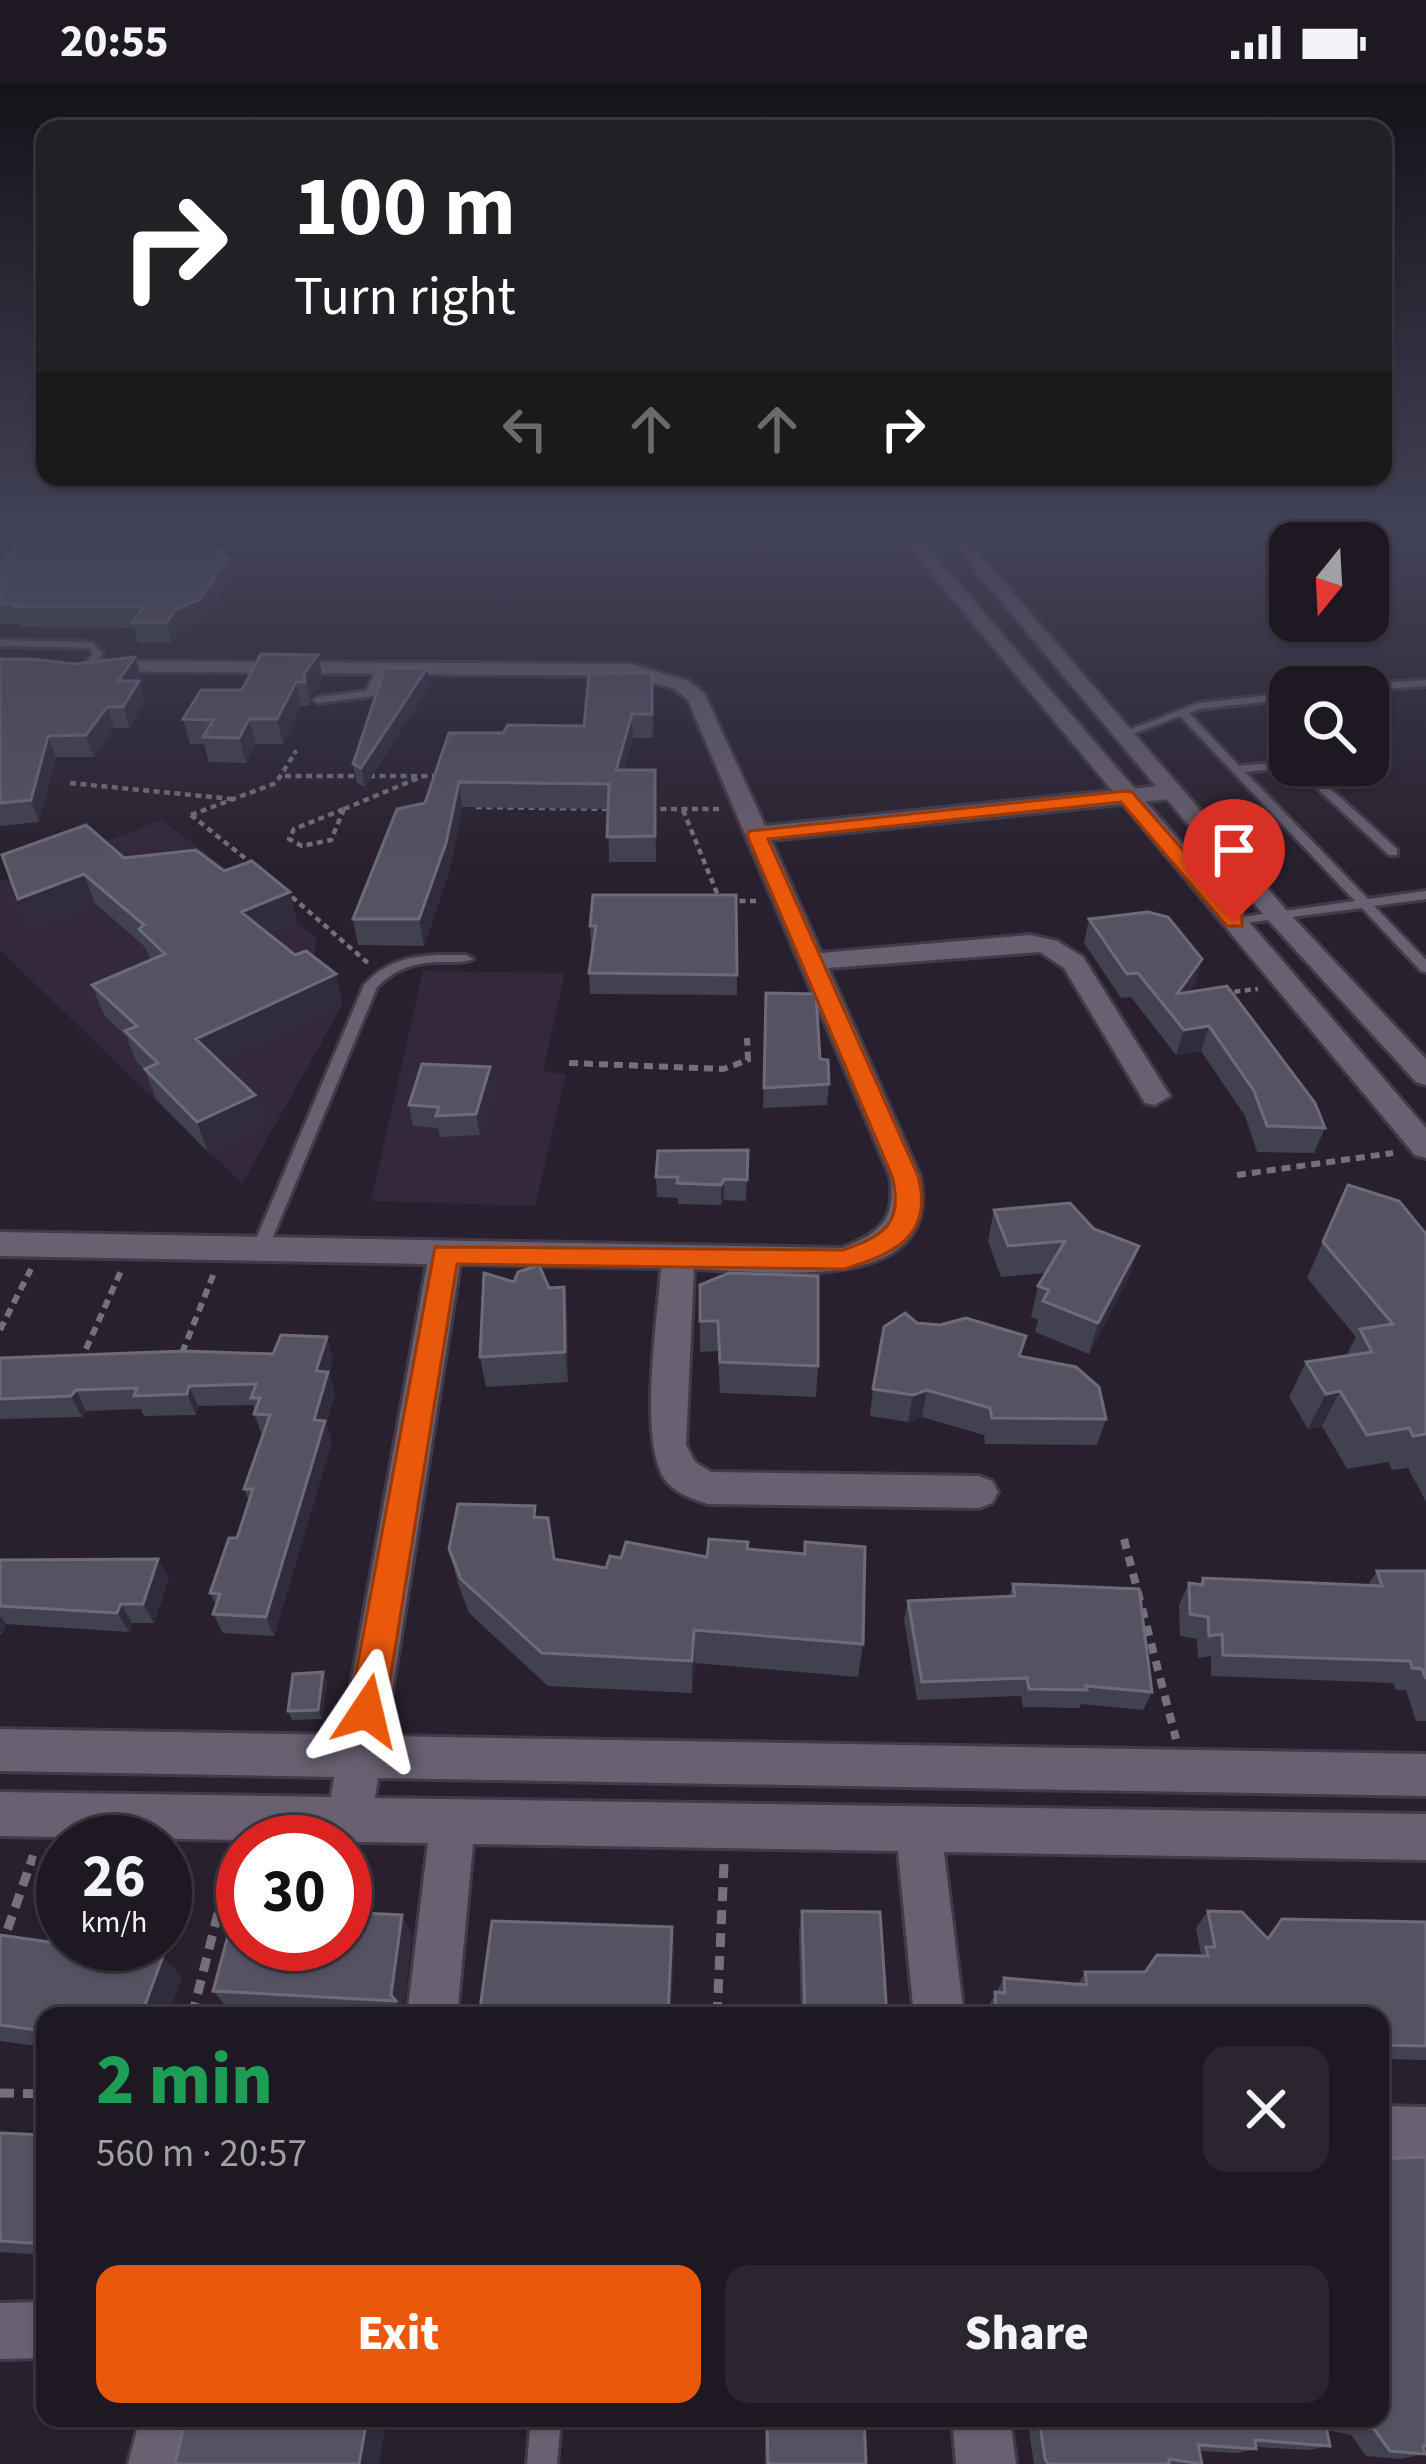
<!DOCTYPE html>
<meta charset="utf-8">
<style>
body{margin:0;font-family:"Source Sans 3",sans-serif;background:#2b252f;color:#f1f3f6;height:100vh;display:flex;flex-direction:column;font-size:45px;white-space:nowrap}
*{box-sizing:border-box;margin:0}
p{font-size:39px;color:#a1a0a5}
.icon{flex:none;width:66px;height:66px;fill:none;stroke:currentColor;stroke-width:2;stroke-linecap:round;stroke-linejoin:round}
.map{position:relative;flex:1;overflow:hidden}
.panel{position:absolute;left:36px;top:1923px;width:1353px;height:420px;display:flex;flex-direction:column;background:#1e1822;border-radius:24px;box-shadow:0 3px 9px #0004,0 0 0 3px #3c3740}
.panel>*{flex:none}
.banner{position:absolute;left:36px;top:36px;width:1356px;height:366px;border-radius:24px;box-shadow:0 3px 9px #0004,0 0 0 3px #3c3740;background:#202124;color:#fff;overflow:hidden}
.needle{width:78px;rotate:198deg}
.buttons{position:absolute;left:1269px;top:438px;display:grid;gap:24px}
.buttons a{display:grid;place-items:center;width:120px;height:120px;border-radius:24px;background:#1e1822;box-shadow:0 3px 9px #0004,0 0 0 3px #3c3740;font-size:60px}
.speed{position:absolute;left:36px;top:1731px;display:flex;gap:24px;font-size:60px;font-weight:700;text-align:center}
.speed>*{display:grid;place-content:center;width:156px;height:156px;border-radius:50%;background:#1e1822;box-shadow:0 3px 9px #0004,0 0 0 3px #3c3740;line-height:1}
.speed small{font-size:30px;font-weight:400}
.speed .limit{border:18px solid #d22;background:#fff;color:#111}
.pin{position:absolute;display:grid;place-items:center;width:102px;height:102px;color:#fff;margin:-123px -51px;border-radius:50% 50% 50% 0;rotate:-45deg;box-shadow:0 0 12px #0007}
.pin .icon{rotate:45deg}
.me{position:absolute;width:132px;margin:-66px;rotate:10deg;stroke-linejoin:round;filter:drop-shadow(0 0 9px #0008)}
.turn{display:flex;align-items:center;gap:42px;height:252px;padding:0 60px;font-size:54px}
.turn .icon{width:156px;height:156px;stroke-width:2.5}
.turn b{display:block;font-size:84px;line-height:102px}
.lanes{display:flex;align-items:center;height:114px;padding:0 60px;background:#0003;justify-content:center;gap:60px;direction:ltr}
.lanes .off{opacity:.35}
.round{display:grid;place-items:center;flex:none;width:126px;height:126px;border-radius:24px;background:#2b252f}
.summary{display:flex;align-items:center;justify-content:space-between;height:204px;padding:0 60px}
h1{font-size:72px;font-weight:800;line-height:90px;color:#1e9e55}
.button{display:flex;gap:24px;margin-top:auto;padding:24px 60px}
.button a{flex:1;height:138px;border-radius:24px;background:#ea580c;color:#fff;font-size:48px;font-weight:800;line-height:138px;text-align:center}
.button a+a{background:#2b252f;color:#f1f3f6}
.status{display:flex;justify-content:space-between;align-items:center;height:84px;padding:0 60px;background:#1e1822;direction:ltr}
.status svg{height:33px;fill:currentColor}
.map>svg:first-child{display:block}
.built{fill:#33283c}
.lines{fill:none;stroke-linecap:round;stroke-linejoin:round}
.service-casing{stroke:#423a47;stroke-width:6}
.minor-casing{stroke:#423a47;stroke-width:6}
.tertiary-casing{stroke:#423a47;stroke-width:6}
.path-far4{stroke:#76707c;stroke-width:3;stroke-dasharray:4.5 3;stroke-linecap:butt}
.path-far3{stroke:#76707c;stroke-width:4.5;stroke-dasharray:6 4.5;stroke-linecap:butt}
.path-far2{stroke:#76707c;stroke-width:6;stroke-dasharray:9 6;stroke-linecap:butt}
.path-far1{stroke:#76707c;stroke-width:8;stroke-dasharray:10 8;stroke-linecap:butt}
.path{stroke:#76707c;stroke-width:9;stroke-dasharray:14 9;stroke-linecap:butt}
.service{fill:#696071;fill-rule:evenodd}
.minor{fill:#696071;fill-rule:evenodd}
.tertiary{fill:#696071;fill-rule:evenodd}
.wall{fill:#424150}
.shaded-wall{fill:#302c3b}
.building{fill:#555362;stroke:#6d6b79;stroke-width:3}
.route{fill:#ea580c;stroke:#983908;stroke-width:3}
</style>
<div class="status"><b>20:55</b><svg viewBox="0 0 49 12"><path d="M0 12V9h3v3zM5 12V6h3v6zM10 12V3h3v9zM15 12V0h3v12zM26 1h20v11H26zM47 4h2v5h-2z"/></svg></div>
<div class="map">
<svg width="1426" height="2380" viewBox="0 0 1426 2380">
<rect width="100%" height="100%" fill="#28202e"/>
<path class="built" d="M162,736L317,854L311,886L343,920L242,1100L0,866V798Z
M423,887L565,889L543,987L566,990L535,1122L371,1117Z"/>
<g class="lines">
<g class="service-casing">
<path id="service" d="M0,556L92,558L103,570L88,586L83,583L93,570L89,564L0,562Z
M378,582L386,584L374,612L318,619L313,616L318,613L366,607Z
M1426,596V602L1368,606V603H1363L1368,600Z
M1290,609V615L1200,625L1189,629L1239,682L1282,678L1312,688L1397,765V771H1389L1304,692L1281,684L1245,688L1368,815L1426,807V815L1374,822L1426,876V888L1421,887L1362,824L1230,841L1228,838L1234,834L1355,817L1180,632L1125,653L1116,651L1198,619Z
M439,871H466L473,875C463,879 455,878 443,878C416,878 396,884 377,903L267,1167L265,1171H253L251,1167L364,901C385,878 409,872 439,871Z
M531,2334H561L557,2380H527Z"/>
</g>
<g class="minor-casing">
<path id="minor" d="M98,577L630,580L689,597L704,609L765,742L1170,701L1181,708L1170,715L771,756L821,869L1030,851L1057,857L1083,873L1170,1012L1155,1021L1145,1019L1064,884L1040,868L828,884L920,1092C944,1215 767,1186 694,1185L686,1361L695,1378L711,1388L979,1392L992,1397L998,1408L992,1419L979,1424L708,1420C693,1415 677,1410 667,1398C637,1363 658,1233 661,1184L460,1180L385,1652L1426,1670V1712L378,1694L375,1714L1426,1730V1776L944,1768L964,1932H914L898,1767L473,1760L457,1932H407L428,1759L0,1752V1708L331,1713L334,1693L0,1687V1645L342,1651L427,1180L0,1172V1148L842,1164C881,1149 897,1134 890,1092L688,616L675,605L629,592L91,587V579Z
M1380,2022L1426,2023V2075L1380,2074Z
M45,2218V2274L0,2275V2219Z
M140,2334H198L188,2380H128Z
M952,2334H1010L1016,2380H956Z"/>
</g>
<g class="tertiary-casing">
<path id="tertiary" d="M899,450H916L1426,1044V1074L1415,1071Z
M945,450H962L1287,827L1426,975V1001L1416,998L1269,837Z"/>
</g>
<path class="path-far4" d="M85,464L96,450
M22,465L36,450
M294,670L297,665"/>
<path class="path-far3" d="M285,692H437
M70,699L233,715
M476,723L613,725
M344,725L331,756L302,762L289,755L294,745Z
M344,725L423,692
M650,725H721
M683,726L719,814
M191,731L256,783
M191,731L276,699L296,667
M284,806L369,880
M729,817H758
M1224,909L1258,905"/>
<path class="path-far2" d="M569,979L723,985L748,976L747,954
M1237,1091L1393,1069
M0,1246L31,1185
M86,1265L121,1187
M182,1269L214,1189"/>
<path class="path-far1" d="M1124,1455L1176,1655
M30,1781L34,1768
M230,1781L234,1767"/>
<path class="path" d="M0,1867L31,1778
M192,1932L231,1778
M717,1932L724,1780
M0,2009L45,2010"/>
<use href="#service" class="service"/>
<use href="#minor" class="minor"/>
<use href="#tertiary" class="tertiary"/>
</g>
<path class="wall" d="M1317,450H1390L1333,459Z
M168,463L226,465L233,494L220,508L221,513L204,536L181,545L172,559H138L134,544L21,543L20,540H0V480Z
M0,575L141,593L139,597L145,618L129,644H114L94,673H56L39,738L0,742Z
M652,589L653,654H633L624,686H655L656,778H609L608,725L462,723L450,785L424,862L358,861L353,835L425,719L503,649L584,642Z
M323,595L309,614L310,622H301L283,660H256L246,679L209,678L204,660H190L183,635L242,606Z
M429,602L365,703L357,699L353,680Z
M124,774L224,787L290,808L297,837L268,849L343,920L220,978L255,1011L264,1041L208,1068L156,1015L145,986L136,977L127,953L104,931L92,901L151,876L145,863L95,819L31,844L18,815Z
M736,811L737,911L590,910L589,889L593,862H591L590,842Z
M1089,835L1202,875L1195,899L1189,908L1325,1044L1314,1069L1257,1068L1245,1032L1201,967L1176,971L1131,913L1121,914L1084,859Z
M766,909L829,1000L827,1021L763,1024Z
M490,983L493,1004L480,1051L440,1053L438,1044L413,1042L409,1021Z
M748,1066L746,1117L724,1116L721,1121L678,1120V1114L657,1113L656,1093Z
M1348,1101L1426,1150V1418L1408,1384L1392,1386L1388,1378L1347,1385L1322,1342L1308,1345L1289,1313L1306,1278L1346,1272L1356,1253L1307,1194Z
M994,1126L1094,1145L1139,1162L1129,1193L1089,1270L1035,1248L1038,1236L1031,1233L1038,1202L1046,1189L1001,1193L988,1157Z
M514,1198L549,1204L568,1234V1298L486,1303L480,1273Z
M700,1201L818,1282L816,1313L720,1309L718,1267L700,1268Z
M917,1239L1021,1272L1106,1335L1097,1361L985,1360L984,1351L922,1333L908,1338L870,1332L873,1305Z
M0,1274H333L329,1289L335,1309L326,1340L332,1357L274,1552L223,1549L213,1530L216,1522L210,1509L237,1454L249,1417L244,1405L262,1351L254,1330L256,1327L253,1321L198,1322L196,1331L144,1332L141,1325L86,1327L82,1333L0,1335Z
M537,1433L555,1475L606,1484L621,1474L707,1473L748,1466L863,1560L858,1593L695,1579L692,1609L548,1602L469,1529L458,1500L449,1465Z
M0,1476L169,1494L154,1539H132L129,1548L6,1540L2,1550H0Z
M1377,1487H1426V1637H1416L1406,1606H1396L1393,1599L1211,1592V1572L1198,1574L1197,1555L1180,1552L1179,1521L1189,1499L1199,1501L1203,1494L1368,1501Z
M1013,1500L1152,1608L1143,1626L1081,1620L1079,1624L1023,1623L1021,1612L917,1616L904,1535L908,1517L1009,1512Z
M327,1597L322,1635L292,1636L288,1627Z
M802,1827L887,1932H801L799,1849Z
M1208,1827L1267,1854L1282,1835L1426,1838V1976L1380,1975V1932H988V1923L1004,1894L1078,1900L1085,1888H1145L1199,1872L1201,1870L1196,1844Z
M402,1831L412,1853L403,1929L404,1932H318L230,1927L213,1907Z
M0,1851L182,1893L45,1932V1963L0,1957Z
M0,2049L45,2051V2171L0,2168Z
M1426,2073L1425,2370L1400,2375L1366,2372L1351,2351L1327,2346L1330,2362L1309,2366L1256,2363V2365L1237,2369L1199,2367L1202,2380H1034L1027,2334H1380Z
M765,2334H864L866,2380H765Z"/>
<path class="shaded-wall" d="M1336,450H1390L1333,459Z
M226,465L233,494L220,508L221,513L204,536L181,545L172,559L166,539Z
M318,571L323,595L309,614L304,590Z
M135,573L141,593L139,597L145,618L129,644L118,597Z
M427,584L429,602L365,703L361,684Z
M296,598L301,622L283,660L277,635Z
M107,623L114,644L94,673L86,651Z
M632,630L633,654L617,711L616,686Z
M249,635L256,660L246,679L239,654Z
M48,652L56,673L39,738L31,716Z
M459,698L462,723L450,785L424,862L419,835Z
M84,790L95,819L31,844L18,815Z
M290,808L297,837L249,857L241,828Z
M1202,875L1195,899L1172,931L1177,910Z
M336,890L343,920L206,985L196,955Z
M1209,942L1201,967L1176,971L1184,946Z
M490,983L493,1004L480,1051L476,1030Z
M255,1011L264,1041L208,1068L197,1038Z
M724,1095V1116L721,1121V1101Z
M1139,1162L1129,1193L1089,1270L1098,1239Z
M564,1203L568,1234V1298L565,1268Z
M327,1253L333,1274L329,1289L335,1309L326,1340L332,1357L274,1552L266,1533L314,1336L316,1287Z
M189,1302L198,1322L196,1331L187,1310Z
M76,1306L86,1327L82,1333L71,1312Z
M927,1306L922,1333L908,1338L913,1311Z
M1340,1307L1322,1342L1308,1345L1326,1310Z
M158,1475L169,1494L154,1539L143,1520Z
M121,1520L132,1539L129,1548L117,1529Z
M0,1532L6,1540L2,1550L0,1548Z
M694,1546L695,1579L692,1609V1577Z
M323,1588L327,1597L322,1635L318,1626Z
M402,1831L412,1853L403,1929L391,1911Z
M672,1843L674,1865L671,1932H668Z
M163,1872L182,1893L168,1932H141Z
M367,2334H387L379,2380H359Z"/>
<path class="building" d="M166,459L163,463L226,465L219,474H228L211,493H216L199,516L176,525L166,539L132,538L144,523H14L17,520H0V480L18,461Z
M261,570L318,571L304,590L305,598H296L277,635H249L239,654L203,653L213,636L183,635L201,606H242Z
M135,573L118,597H139L123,623H107L86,651L48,652L31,716L0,719V575H31L75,580Z
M385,584H427L361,684L353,680Z
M652,589V630H632L616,686H655V752L607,753L609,700L459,698L446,759L419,835H353L397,725L425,719L449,649H503L508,641L584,642L589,590Z
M86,741L124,774L196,766L224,787L252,777L290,808L241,828L295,871L306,867L336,890L196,955L255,1011L197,1038L145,985L158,979L125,947L137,942L92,901L165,870L139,845L144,841L84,790L18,815L2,771Z
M593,811H736L737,891L589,889L596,842H590Z
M1148,828L1168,833L1202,875L1177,910L1227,902L1315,1019L1325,1044L1267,1042L1254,1007L1209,942L1184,946L1138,889L1127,890L1089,835Z
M766,909L816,910L820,975L828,976L829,1000L764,1004Z
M422,980L490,983L476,1030L436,1032L439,1023L409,1021Z
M748,1066L747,1096L724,1095L721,1101L677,1099L678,1093H656L658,1067Z
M1348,1101L1399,1117L1426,1150V1350L1413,1352L1409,1344L1367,1351L1340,1307L1326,1310L1306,1278L1372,1268L1360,1245L1393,1240L1323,1158Z
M1070,1119L1094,1145L1139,1162L1098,1239L1043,1217L1049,1206L1038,1202L1065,1157L1008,1162L994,1126Z
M539,1181L549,1204L564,1203L565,1268L480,1273L484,1189L514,1198L518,1188Z
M729,1189L818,1192V1282L720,1278L718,1237H700V1201Z
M905,1229L917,1239L940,1241L966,1234L1026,1252L1019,1272L1076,1283L1099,1303L1106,1335L992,1334L990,1324L927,1306L913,1311L873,1305L884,1243Z
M281,1251L327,1253L316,1287L328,1288L314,1336L325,1337L266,1533L213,1530L220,1510L210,1509L229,1454H237L253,1405H244L270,1331L254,1330L260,1314H251L256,1300L189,1302L187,1310L134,1312L137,1304L76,1306L71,1312L0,1315V1274L184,1267L273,1270Z
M458,1420L535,1422L534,1433L548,1434L554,1475L606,1484L610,1472L621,1474L626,1458L707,1473L709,1455L748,1458L747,1465L805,1470V1458L865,1463L863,1560L694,1546L692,1577L542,1569L461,1495L449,1465Z
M158,1475L143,1520H121L117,1529L0,1522V1476Z
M1377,1487H1426V1595L1422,1585L1412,1584L1410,1577L1223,1571L1222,1550L1209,1552L1208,1533L1190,1530L1189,1499L1203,1501V1494L1382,1502Z
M1013,1500L1139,1505L1152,1608L1086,1602L1087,1606L1029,1605L1027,1594L922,1598L908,1517L1015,1512Z
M323,1588L318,1626L288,1627L293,1590Z
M236,1822H243V1860H345V1828L402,1831L391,1911L396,1917L213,1907Z
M802,1827L880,1828L887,1932H805Z
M1208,1827L1242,1828L1268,1855L1282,1835L1426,1838V1962L1380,1961V1932H996L995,1908L1005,1909L1004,1894L1087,1901L1085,1888H1145L1157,1871L1208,1872L1206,1863H1215Z
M492,1837L672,1843L668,1932H479Z
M0,1851L63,1860L163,1872L141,1932H45V1947L0,1941Z
M0,2049L45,2051V2160L0,2157Z
M1426,2073V2362H1423L1425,2370L1390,2367L1374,2345L1325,2336L1330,2362L1255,2356L1256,2365L1198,2361L1202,2380L1169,2375V2380H1048L1045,2375L1039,2334H1380V2075Z
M186,2334H367L359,2380H175Z
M767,2334H864L866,2380H768Z"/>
<linearGradient id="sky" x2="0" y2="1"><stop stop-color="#161219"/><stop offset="0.57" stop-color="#424257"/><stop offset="1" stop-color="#424257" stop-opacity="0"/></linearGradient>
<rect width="1426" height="783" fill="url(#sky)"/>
<path class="route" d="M1125,707L1132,708L1242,833V842H1227L1121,718L768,755L918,1092C934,1152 894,1170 844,1185L457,1180L385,1627L379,1639L367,1644L354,1639L349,1627L435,1163L843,1166C885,1152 904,1138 892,1092L747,751L750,747Z"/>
</svg>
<div class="buttons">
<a><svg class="needle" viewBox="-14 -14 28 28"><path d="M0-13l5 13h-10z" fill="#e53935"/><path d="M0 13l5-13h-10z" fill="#a1a0a5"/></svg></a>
<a><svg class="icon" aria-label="search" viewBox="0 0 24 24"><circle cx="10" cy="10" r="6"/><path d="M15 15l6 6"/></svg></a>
</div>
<div class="speed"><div>26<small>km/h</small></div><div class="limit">30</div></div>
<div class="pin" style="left:1234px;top:838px;background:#d93025"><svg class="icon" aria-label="arrive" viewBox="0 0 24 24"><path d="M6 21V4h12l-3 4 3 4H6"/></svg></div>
<svg class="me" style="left:367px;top:1627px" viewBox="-20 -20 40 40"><path d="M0-17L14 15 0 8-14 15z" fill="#ea580c" stroke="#fff" stroke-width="4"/></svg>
<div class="banner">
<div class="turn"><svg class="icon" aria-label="right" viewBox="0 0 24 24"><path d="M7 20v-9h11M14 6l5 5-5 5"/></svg><div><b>100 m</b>Turn right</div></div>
<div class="lanes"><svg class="icon off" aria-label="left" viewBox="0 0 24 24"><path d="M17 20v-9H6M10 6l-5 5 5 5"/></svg><svg class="icon off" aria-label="ahead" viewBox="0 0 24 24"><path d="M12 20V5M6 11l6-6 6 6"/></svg><svg class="icon off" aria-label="ahead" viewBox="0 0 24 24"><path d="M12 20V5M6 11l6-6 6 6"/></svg><svg class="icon" aria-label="right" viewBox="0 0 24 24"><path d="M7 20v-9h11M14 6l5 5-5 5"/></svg></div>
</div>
<section class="panel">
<div class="summary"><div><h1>2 min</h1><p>560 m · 20:57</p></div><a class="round"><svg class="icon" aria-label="close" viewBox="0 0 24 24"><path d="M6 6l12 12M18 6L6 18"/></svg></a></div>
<div class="button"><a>Exit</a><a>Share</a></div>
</section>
</div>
